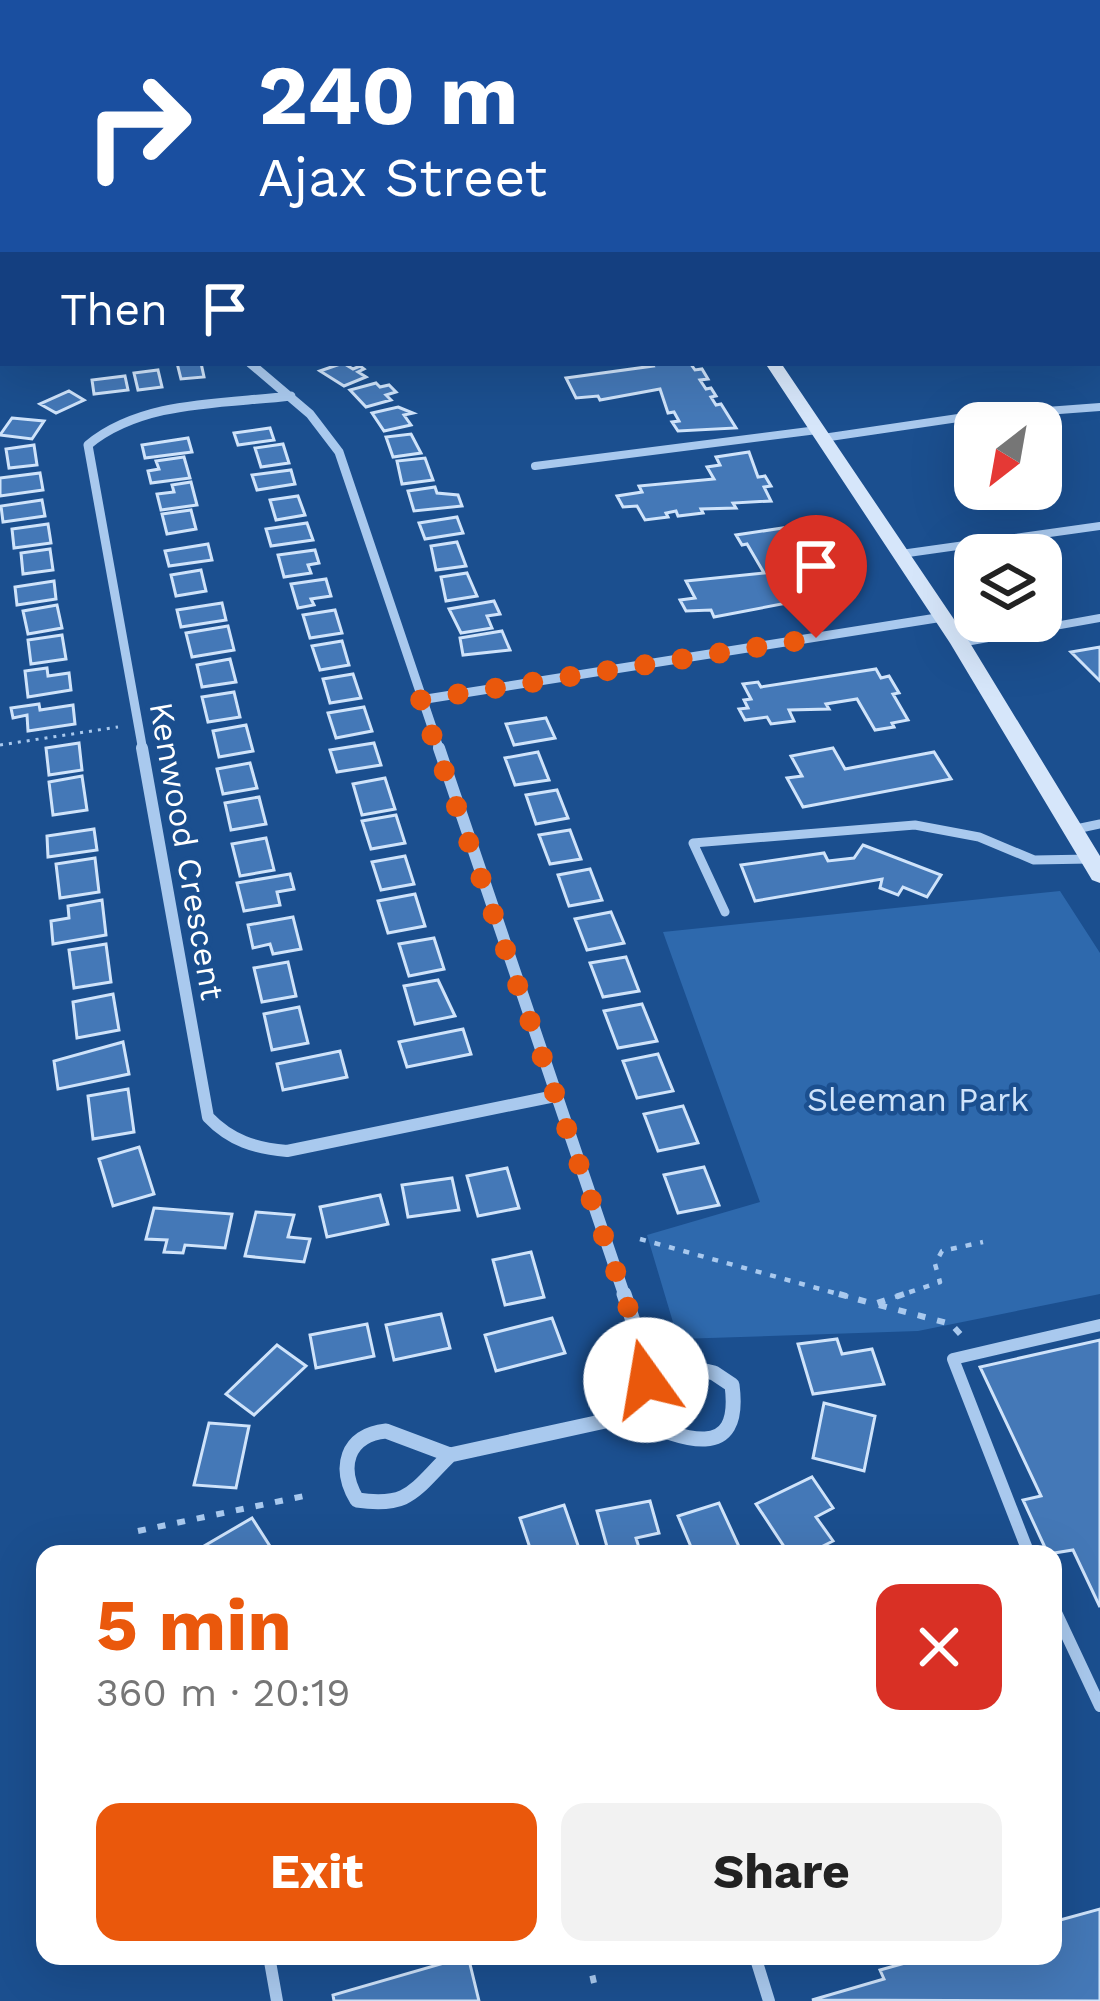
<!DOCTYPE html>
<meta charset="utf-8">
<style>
body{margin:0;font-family:"Work Sans",sans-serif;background:#f2f2f2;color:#222;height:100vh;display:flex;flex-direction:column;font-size:45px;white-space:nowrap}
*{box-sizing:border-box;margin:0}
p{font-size:39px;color:#767676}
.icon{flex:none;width:66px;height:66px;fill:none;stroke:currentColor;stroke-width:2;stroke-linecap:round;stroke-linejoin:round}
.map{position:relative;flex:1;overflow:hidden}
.drawer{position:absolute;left:36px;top:1545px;width:1026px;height:420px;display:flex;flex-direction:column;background:#fff;border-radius:24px;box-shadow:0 12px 48px #0002}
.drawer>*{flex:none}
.guide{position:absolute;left:0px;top:0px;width:1101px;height:366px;box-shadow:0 12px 48px #0002;background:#1a4fa0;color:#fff;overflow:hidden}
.needle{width:78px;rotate:211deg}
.tools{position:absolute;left:954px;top:402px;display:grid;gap:24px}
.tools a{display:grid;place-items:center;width:108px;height:108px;border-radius:24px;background:#fff;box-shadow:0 12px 48px #0002;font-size:60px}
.pin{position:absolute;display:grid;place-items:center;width:102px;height:102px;color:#fff;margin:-123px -51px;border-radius:50% 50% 50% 0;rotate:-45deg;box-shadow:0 0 12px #0007}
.pin .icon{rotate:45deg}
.me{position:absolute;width:132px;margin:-66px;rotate:347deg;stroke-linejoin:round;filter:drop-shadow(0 0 9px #0008)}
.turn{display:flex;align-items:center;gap:42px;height:252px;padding:0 60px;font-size:54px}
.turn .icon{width:156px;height:156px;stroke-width:2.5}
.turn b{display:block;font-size:84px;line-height:102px}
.then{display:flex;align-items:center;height:114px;padding:0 60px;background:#0003;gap:24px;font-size:45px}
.round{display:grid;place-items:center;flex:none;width:126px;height:126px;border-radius:24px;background:#f2f2f2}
.overview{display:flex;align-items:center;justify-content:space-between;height:204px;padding:0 60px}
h1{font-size:72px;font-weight:700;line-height:90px;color:#ea580c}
.button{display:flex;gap:24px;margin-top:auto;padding:24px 60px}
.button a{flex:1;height:138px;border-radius:24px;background:#ea580c;color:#fff;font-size:48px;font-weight:700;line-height:138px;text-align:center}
.button a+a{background:#f2f2f2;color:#222}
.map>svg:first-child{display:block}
.green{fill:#2e69ad}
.building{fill:#4478b7;stroke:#cfe3fa;stroke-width:3}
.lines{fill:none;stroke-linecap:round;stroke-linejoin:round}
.path-far2{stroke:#a9c9ee;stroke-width:3;stroke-dasharray:3 6;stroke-linecap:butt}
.path-far1{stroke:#a9c9ee;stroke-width:4.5;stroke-dasharray:6 9;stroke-linecap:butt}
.path{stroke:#a9c9ee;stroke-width:6;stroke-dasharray:8 12;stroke-linecap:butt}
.lane-far2{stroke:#a9c9ee;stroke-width:8}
.lane-far1{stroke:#a9c9ee;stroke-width:9}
.lane{stroke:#a9c9ee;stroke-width:12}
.street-far3{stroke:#a9c9ee;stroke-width:8}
.street-far2{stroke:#a9c9ee;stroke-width:9}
.street-far1{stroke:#a9c9ee;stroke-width:12}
.street{stroke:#a9c9ee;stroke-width:15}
.secondary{fill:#d6e6fa;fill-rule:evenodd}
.highway{fill:#fff;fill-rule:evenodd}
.route{stroke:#ea580c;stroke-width:21;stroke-dasharray:0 37.8}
.labels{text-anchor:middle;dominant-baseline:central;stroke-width:9;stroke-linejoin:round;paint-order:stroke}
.street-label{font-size:33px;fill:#fff;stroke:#1b4f8f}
.park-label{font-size:33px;fill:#cfe3fa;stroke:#1b4f8f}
</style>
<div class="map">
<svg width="1100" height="2001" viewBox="0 0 1100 2001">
<rect width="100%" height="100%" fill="#1b4f8f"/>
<path class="green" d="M1060,891L1100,953V1294L918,1331L678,1339L647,1235L760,1202L663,932Z"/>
<path class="building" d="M177,363H201L204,377L181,379Z
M343,363L353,369L360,366L364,369L358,372L366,377L344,386L320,371Z
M651,363H690L695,370L702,369L708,379L700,380L706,389L711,388L716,396L711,397L716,405L721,404L736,428L678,431L672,422L679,421L674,412L668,413L660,389L600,400L598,396L576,398L566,378L653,366Z
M158,370L162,387L138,390L134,373Z
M125,376L128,390L94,394L92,380Z
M376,383L380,387L389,385L396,392L386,395L391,400L366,407L350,390Z
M69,391L84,400L56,413L40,404Z
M398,407L413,413L404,415L411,425L384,431L372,413Z
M12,418L44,421L32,439L0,435Z
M270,428L274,440L238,445L234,433Z
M411,434L421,453L393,457L386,437Z
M188,438L192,452L145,458L142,445Z
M283,444L289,463L261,467L255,448Z
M34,445L37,465L9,468L6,449Z
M749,452L758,477L765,476L771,486L764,487L771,501L733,503L736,508L701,509L703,513L678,516L676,511L666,513L668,517L645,520L637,506L623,507L617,496L642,492L639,486L714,479L707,467L720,465L716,457Z
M184,457L190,478L151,483L148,471L159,469L156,461Z
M425,458L433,480L402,484L397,461Z
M291,470L295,484L257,490L252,475Z
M40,473L43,490L0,496V478Z
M191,482L197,505L161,510L157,494L174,492L172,485Z
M435,487L437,493L458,495L462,506L414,511L408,491Z
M298,496L305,515L276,520L270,500Z
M42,500L45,516L3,522L1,506Z
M191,510L196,529L167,534L162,514Z
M457,517L463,533L425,539L419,523Z
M307,523L313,540L271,546L266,529Z
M48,524L51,543L14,548L12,529Z
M783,528L787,535L798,533L805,543L798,544L805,555L811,554L818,565L811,566L834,594L714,617L711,610L686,611L680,600L695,598L686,581L764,573L747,544L742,545L736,535Z
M457,542L466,566L436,570L431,546Z
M208,544L212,560L169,566L165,551Z
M50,549L53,570L23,574L21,553Z
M315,550L319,563L308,565L311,573L284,577L278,555Z
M201,570L206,591L176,596L171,575Z
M467,573L477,596L446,601L441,577Z
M326,579L331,596L311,599L314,605L298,608L291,584Z
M54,581L56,599L17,605L15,587Z
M494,601L500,614L487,616L492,628L461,633L449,609Z
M222,603L226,620L181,627L177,610Z
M57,605L62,628L28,634L23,611Z
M335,610L342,633L310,638L303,615Z
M228,626L234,650L192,657L186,633Z
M502,631L510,650L463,655L460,638Z
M62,635L66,659L31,664L28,640Z
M342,641L349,665L320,670L312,646Z
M1100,647V681L1071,652Z
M230,659L236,682L202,687L197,665Z
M47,668L48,676L69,673L71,690L28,697L25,671Z
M876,669L881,678L889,676L899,693L893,694L908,720L892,723L894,727L875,730L857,699L826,704L829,709L789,710L794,721L771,724L767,717L745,720L739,709L748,708L744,700L751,699L743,684L758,682L761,687Z
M353,674L361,698L330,703L323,679Z
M234,692L240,717L208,722L202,697Z
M39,704L40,710L73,705L75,724L28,731L27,715L13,718L11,708Z
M364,707L372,731L336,738L328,713Z
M546,718L555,738L514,745L506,724Z
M246,725L253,751L219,757L213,731Z
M79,743L82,770L49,775L46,748Z
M374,743L381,765L337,772L330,750Z
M833,748L845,769L934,752L951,779L803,807L787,778L802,776L791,756Z
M538,752L549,780L515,785L505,758Z
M250,763L257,788L223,794L217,769Z
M82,776L87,810L53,815L49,782Z
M385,778L395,809L362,815L353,784Z
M557,790L568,818L536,824L526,795Z
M259,797L266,824L231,830L225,803Z
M396,815L405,843L371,849L362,821Z
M94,829L97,850L48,857L47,836Z
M570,830L581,859L550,864L539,835Z
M266,838L274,870L240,876L232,844Z
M863,845L941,875L927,897L903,887L898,895L880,888L882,879L755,901L741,865L824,853L828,861L854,858Z
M405,856L414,884L381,890L372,862Z
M95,858L99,892L60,898L56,864Z
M590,869L602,900L569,906L558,875Z
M290,874L294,889L277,892L280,905L244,911L237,883Z
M415,894L425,926L388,933L378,901Z
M102,900L106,935L53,944L51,921L69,918L68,906Z
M611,912L624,943L587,950L575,919Z
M293,917L301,949L273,954L270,944L253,948L248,925Z
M434,938L444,969L409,976L399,944Z
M106,944L111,982L74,988L69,950Z
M626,957L639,991L603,997L590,963Z
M288,962L296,996L262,1002L254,968Z
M438,980L455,1016L415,1024L404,986Z
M113,994L119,1030L77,1038L73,1002Z
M642,1004L657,1041L618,1048L604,1011Z
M299,1007L308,1043L272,1050L264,1014Z
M463,1029L471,1054L407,1067L399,1042Z
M123,1042L129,1074L58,1089L54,1061Z
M340,1051L347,1077L283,1090L277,1064Z
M658,1054L673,1091L637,1098L623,1061Z
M128,1089L134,1132L93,1139L88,1096Z
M683,1106L698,1143L658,1151L644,1114Z
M139,1147L154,1194L113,1206L99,1159Z
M704,1167L719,1205L678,1213L664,1175Z
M507,1168L519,1208L478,1216L467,1176Z
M452,1178L459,1210L408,1217L402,1185Z
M380,1195L388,1224L327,1237L320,1207Z
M154,1208L232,1214L225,1248L185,1245L183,1253L164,1252L167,1240L146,1239Z
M256,1212L294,1215L288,1237L310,1239L304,1262L245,1256Z
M531,1252L544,1297L505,1305L493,1260Z
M441,1314L450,1348L394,1360L386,1325Z
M552,1318L565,1353L496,1371L485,1335Z
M367,1324L374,1356L316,1368L310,1335Z
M837,1339L842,1354L872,1349L884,1384L813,1394L798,1344Z
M1100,1340V1607L1073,1550L1048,1554L1023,1500L1041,1496L980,1367Z
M277,1345L306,1366L254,1415L226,1394Z
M824,1403L875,1416L864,1471L813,1458Z
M209,1423L249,1426L236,1488L194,1485Z
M812,1477L833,1508L816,1517L833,1541L807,1554H789L756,1504Z
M650,1501L659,1533L636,1538L641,1554H609L597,1511Z
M719,1503L741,1551L694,1554L678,1516Z
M564,1505L581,1554H532L520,1518Z
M252,1518L275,1554L192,1553Z
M1100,1909V2001L812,2000L884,1979L880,1970L930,1956H1053V1922Z
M468,1956L479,2001H334L333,1995Z"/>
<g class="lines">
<path class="path-far2" d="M0,745L118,727"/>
<path class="path-far1" d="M640,1239L849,1297
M895,1297L940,1282L935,1264L942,1251L983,1242"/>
<path class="path" d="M839,1294L874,1304L904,1294
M879,1305L951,1324L962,1336
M138,1531L309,1495
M588,1956L594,1983"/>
<path class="lane-far2" d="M823,438L965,417L1100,407
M535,466L817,430
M901,554L1100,526
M960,643L1100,618"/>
<path class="lane-far1" d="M1076,829L1100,824
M725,912L693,843L915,825L979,837L1034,860L1090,859"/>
<path class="lane" d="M1029,1554L953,1359L1100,1325
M1053,1606L1100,1706
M269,1956L277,2001
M755,1956L769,2001"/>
<path class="street-far3" d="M111,0L116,3"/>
<path class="street-far2" d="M250,363L310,414L339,452L440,751
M420,700L943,617
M143,751L88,445C142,400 224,404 291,396"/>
<path class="street-far1" d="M142,748L208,1117C231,1141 255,1148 287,1151L555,1096
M439,748L625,1297"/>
<path class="street" d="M628,1416C676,1436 743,1468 732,1385L714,1373L645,1357
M386,1431L450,1455C414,1490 410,1508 357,1500C338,1468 346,1435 386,1431Z
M450,1455L628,1416L647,1380L645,1357L624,1294"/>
<path class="secondary" d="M1100,49V57L1098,58V50Z
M3,120V128L0,129V121Z
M1098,311H1100V321H1098Z
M765,363H781L970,643L1100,856V883L1092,880L950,643Z"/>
<path class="highway" d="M945,0H965L968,3H948Z
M998,0H1018L1021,3H1001Z
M1098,32H1100V44H1098Z
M1098,82H1100V96H1098Z
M1098,134H1100V148H1098Z"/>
</g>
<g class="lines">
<path class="route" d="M646,1380L645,1357L420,700L816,638"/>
</g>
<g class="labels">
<g class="street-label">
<text transform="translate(187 851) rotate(80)">Kenwood Crescent</text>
</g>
<g class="park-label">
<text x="918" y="1099">Sleeman Park</text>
</g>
</g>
</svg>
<div class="tools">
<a><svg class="needle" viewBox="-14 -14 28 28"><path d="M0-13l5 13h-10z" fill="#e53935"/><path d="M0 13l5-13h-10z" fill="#767676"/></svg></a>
<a><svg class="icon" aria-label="layers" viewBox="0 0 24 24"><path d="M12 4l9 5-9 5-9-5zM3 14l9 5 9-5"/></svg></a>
</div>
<div class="pin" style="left:816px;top:638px;background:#d93025"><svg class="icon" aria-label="arrive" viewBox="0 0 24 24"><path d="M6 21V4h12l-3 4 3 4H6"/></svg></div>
<svg class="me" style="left:646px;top:1380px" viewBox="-20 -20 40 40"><circle r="19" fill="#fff"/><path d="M0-13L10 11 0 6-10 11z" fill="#ea580c"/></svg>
<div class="guide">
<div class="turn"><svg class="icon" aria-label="right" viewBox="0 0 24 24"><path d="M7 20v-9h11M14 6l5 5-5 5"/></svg><div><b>240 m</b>Ajax Street</div></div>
<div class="then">Then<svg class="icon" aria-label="arrive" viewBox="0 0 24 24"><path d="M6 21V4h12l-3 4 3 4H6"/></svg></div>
</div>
<section class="drawer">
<div class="overview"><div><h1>5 min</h1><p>360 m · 20:19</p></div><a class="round" style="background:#d93025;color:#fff"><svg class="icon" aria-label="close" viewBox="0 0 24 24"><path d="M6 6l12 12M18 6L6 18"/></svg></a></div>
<div class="button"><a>Exit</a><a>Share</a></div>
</section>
</div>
